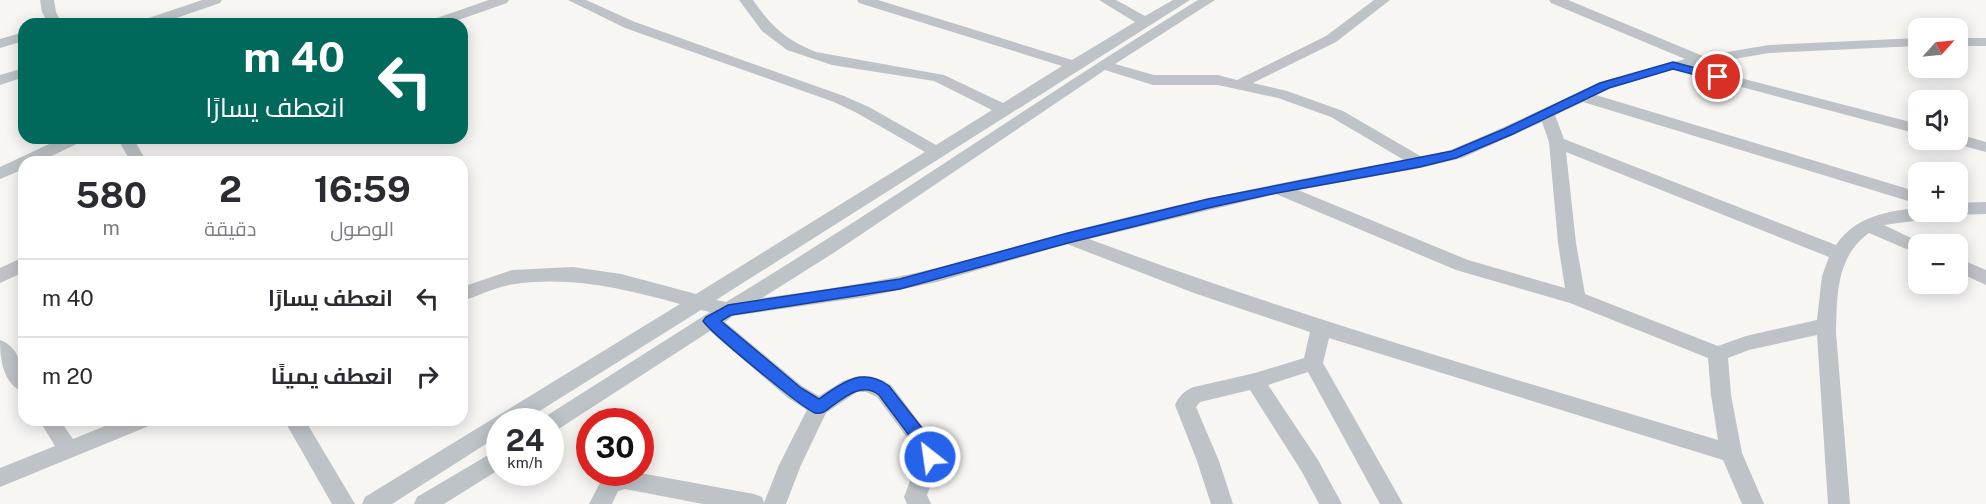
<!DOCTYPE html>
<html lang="ar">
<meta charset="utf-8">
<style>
body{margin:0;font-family:"Public Sans",Cairo,sans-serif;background:#f2f2f3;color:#2b2b33;direction:rtl;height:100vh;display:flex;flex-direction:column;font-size:22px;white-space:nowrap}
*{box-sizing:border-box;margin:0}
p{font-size:20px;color:#7c7c81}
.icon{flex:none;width:33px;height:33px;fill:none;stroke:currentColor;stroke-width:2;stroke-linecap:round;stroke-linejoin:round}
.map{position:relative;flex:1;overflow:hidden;direction:ltr}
.side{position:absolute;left:18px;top:156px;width:450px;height:270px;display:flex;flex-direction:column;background:#fff;border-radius:18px;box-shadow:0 3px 15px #0003;direction:rtl}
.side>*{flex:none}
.hud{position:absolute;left:18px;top:18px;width:450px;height:126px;border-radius:18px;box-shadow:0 3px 15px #0003;direction:rtl;background:#00695c;color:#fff;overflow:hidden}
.needle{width:39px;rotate:63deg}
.buttons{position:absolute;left:1908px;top:18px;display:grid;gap:12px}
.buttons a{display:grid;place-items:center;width:60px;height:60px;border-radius:12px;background:#fff;box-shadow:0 3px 15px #0003;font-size:30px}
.speed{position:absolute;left:486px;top:408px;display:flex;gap:12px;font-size:30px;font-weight:700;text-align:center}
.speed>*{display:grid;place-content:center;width:78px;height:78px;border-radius:50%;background:#fff;box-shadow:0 3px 15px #0003;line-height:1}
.speed small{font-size:15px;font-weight:400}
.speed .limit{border:9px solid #d22;background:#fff;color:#111}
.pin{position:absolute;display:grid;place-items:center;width:51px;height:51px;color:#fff;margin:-26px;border:3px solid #fff;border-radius:50%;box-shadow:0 2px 6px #0007}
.me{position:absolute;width:66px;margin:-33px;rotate:330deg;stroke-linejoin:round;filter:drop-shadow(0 0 4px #0008)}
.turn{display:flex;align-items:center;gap:21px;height:126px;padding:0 24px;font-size:27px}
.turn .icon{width:78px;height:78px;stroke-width:2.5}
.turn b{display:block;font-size:42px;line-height:51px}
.eta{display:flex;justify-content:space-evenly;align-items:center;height:102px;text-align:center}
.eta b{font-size:36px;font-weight:700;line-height:42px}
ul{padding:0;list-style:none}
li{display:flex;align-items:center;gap:18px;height:78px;padding:0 24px;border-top:2px solid #e1e1e2}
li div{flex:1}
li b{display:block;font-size:22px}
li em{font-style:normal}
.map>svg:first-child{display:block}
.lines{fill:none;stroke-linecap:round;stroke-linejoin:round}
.minor{fill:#bdc3c6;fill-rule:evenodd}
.route{fill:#2563eb;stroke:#184099;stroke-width:1.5}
</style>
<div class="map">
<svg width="1986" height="504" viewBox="0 0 1986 504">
<rect width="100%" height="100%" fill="#f7f6f3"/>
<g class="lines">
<path class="minor" d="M40,0H54L56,12L62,24H48L42,12Z
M202,0H222L220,3L159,24H138L140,21Z
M489,0H509L507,3L447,24H426L428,21Z
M568,0H586L635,22L844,96L869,107L936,145L992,110L934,81L832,65L787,50L762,31L739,0H753C772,27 785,39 816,52L944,75L1003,103L1062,66L859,3L857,0H878L1072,60L1135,22L1099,0H1116L1145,16L1173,0H1190L716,300L726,302C886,205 1039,98 1198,0H1215L1115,64L1154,75H1218L1237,80L1326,36L1374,0H1390L1336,42L1253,83L1287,91L1343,111L1422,157L1451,150L1502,128L1600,82L1685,59L1551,3L1549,0H1568L1703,56L1769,45L1918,38V46L1769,53L1694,66L1918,124V134L1674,69L1610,88L1596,95L1918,192V204L1583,102L1555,115L1564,139L1836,245C1855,217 1886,211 1918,208V212H1944L1941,216L1935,218L1884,225L1924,244H1918V254L1869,233C1836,257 1837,295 1836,333L1850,504H1828L1817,335L1749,350L1728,358L1731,395L1742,453L1764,504H1742L1723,460L1329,338L1323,363L1403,504H1380L1308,372L1268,385L1318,460L1342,504H1319L1302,472L1250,390L1200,402L1196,407L1219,461L1233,504H1211L1197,461L1175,405C1179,396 1185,390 1194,387L1255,373L1304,358L1310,332L1194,293L1067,244L937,282L865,297L733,316L725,322L802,386L819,396L843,381L858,376H866L882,380L891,385L938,447L941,457L927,495L931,504H907L904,497L919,457L917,451L877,397L866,392H857L826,413L801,465L786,504H703L625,489L618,491L612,504H589L603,477L618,472H635L754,494L762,497L764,503L779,465L807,410L788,398L710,331L557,430L550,432V422H541L543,418L710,312L701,310L522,422H500V435L392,504H362L365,497L680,304C625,289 573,276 515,284C497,286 479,296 462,301V287L512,270L573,267L621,274L696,294L925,152L857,113L834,102L625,28ZM1105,70L1153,85H1218L1278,98L1331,117L1404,160C1291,180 1180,203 1069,232C1025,243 982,257 937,268C880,282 821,290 762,298L835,252ZM1542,122L1549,142L1558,243L1565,288L1468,260L1298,190L1420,168L1462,158ZM1566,152L1829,257L1822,276L1817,320L1746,336L1718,346L1585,294L1576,243ZM1276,194L1456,270L1570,303L1708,358L1711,395L1718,440C1507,377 1296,316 1089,239Z
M24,32V41L0,48V39Z
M1958,38H1986V46H1958Z
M24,68V77L0,85V75Z
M1958,134L1986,142V152L1952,143L1950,140H1958Z
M62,138H83L81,142L39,162H24V169L0,179V167Z
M117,138H133L147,162H131Z
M1986,202V214L1958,215L1951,212H1958V203Z
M24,257V272L0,283V268Z
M1958,258L1986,270V285L1958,272Z
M0,340C21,347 24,373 24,392C3,385 0,359 0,340Z
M39,420H60L73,439L120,420H152L149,426L0,487V468L55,446Z
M284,420H305L355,504H332Z
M500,448V469L444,504H414L417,497Z"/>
</g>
<path class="route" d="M1673,62L1722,75L1724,77L1718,81L1673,69L1609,88L1513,134L1456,158L1420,167L1277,193L1208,208L1068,243L900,289L731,315L721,321L801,388L819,399C842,383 862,366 889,386L933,442L938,457L936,462L930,464L924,462L920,450L879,395C860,380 840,401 824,412C820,413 820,414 815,413C802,408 711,333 703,321L706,317L728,305L900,279L1068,233L1208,199L1452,151L1504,129L1600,83Z"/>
</svg>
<div class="buttons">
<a><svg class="needle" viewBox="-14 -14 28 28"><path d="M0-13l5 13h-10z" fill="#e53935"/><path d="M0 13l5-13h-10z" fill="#7c7c81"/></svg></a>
<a><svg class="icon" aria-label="sound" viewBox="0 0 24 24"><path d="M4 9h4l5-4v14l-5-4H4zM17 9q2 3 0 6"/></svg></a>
<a>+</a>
<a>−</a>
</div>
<div class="speed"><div>24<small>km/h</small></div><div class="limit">30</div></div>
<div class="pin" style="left:1718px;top:77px;background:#d93025"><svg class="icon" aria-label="arrive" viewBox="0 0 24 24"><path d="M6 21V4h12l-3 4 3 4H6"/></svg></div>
<svg class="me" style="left:930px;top:457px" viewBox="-20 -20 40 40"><circle r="17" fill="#2563eb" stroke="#fff" stroke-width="3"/><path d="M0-11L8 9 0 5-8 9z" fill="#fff"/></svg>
<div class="hud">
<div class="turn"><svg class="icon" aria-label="left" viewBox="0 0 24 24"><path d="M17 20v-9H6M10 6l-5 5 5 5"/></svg><div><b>40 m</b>انعطف يسارًا</div></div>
</div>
<section class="side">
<div class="eta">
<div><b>16:59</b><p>الوصول</p></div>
<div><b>2</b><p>دقيقة</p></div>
<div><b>580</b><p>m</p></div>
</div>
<ul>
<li><svg class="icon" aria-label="left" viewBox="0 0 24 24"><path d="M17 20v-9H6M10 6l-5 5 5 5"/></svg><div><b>انعطف يسارًا</b></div><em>40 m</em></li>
<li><svg class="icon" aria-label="right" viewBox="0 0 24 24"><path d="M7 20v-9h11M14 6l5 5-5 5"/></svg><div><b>انعطف يمينًا</b></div><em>20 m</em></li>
</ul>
</section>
</div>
